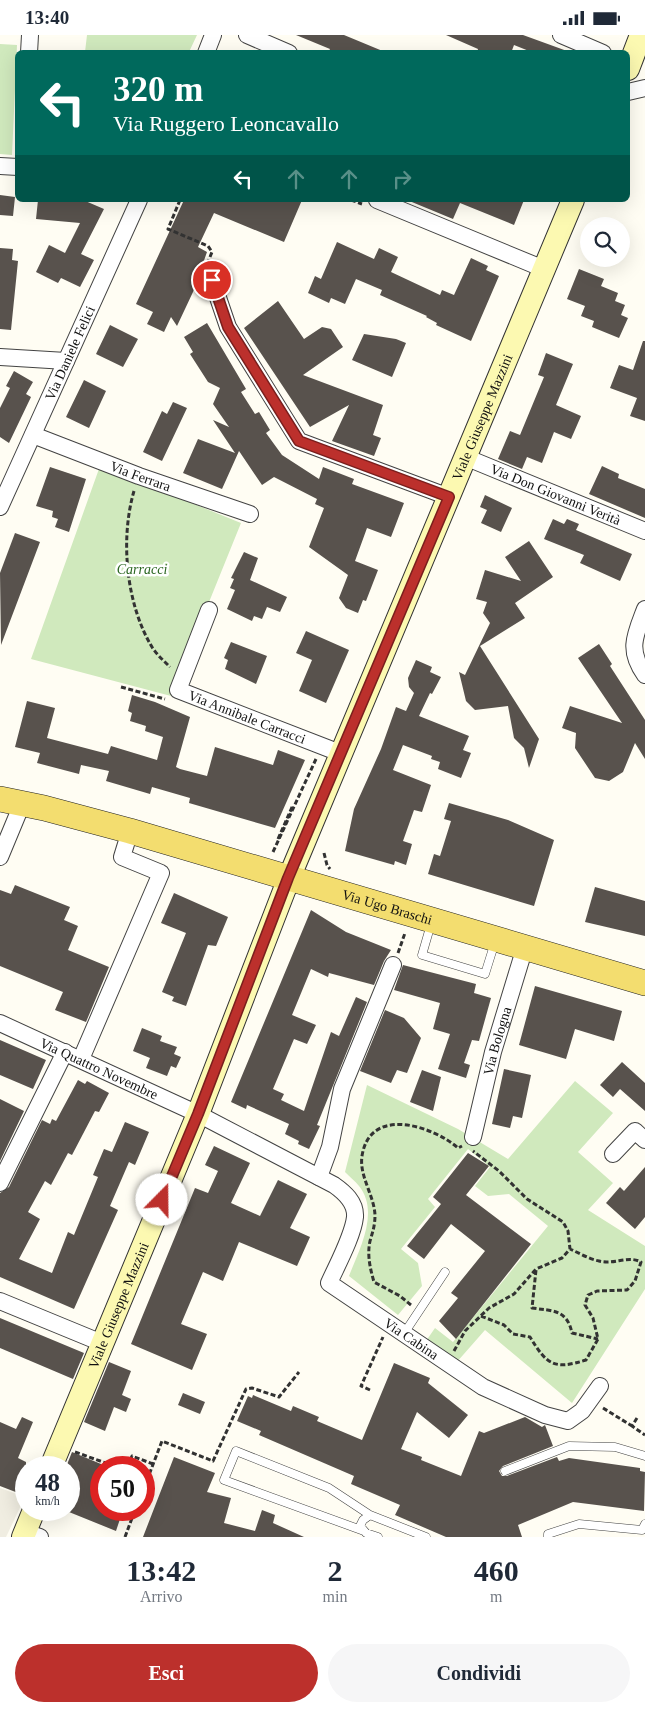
<!DOCTYPE html>
<html lang="it">
<meta charset="utf-8">
<style>
body{margin:0;font-family:"Times New Roman",serif;background:#f6f6f7;color:#1f2937;height:100vh;display:flex;flex-direction:column;font-size:19px;white-space:nowrap}
*{box-sizing:border-box;margin:0}
p{font-size:16px;color:#747a83}
.icon{flex:none;width:28px;height:28px;fill:none;stroke:currentColor;stroke-width:2;stroke-linecap:round;stroke-linejoin:round}
.map{position:relative;height:1502px;overflow:hidden}
.sheet{display:flex;flex-direction:column;background:#fff;flex:1}
.sheet>*{flex:none}
.banner{position:absolute;left:15px;top:15px;width:615px;height:152px;border-radius:8px;box-shadow:0 5px 20px #0002;background:#00695c;color:#fff;overflow:hidden}
.controls{position:absolute;left:580px;top:182px;display:grid;gap:10px}
.controls a{display:grid;place-items:center;width:50px;height:50px;border-radius:50%;background:#fff;box-shadow:0 5px 20px #0002;font-size:25px}
.speed{position:absolute;left:15px;top:1421px;display:flex;gap:10px;font-size:25px;font-weight:700;text-align:center}
.speed>*{display:grid;place-content:center;width:65px;height:65px;border-radius:50%;background:#fff;box-shadow:0 5px 20px #0002;line-height:1}
.speed small{font-size:12px;font-weight:400}
.speed .limit{border:8px solid #d22;background:#fff;color:#111}
.pin{position:absolute;display:grid;place-items:center;width:42px;height:42px;color:#fff;margin:-21px;border:2px solid #fff;border-radius:50%;box-shadow:0 1px 5px #0007}
.me{position:absolute;width:55px;margin:-28px;rotate:22deg;stroke-linejoin:round;filter:drop-shadow(0 0 4px #0008)}
.turn{display:flex;align-items:center;gap:18px;height:105px;padding:0 15px;font-size:22px}
.turn .icon{width:65px;height:65px;stroke-width:2.5}
.turn b{display:block;font-size:35px;line-height:42px}
.lanes{display:flex;align-items:center;height:48px;padding:0 15px;background:#0003;justify-content:center;gap:25px;direction:ltr}
.lanes .off{opacity:.35}
.eta{display:flex;justify-content:space-evenly;align-items:center;height:85px;text-align:center}
.eta b{font-size:30px;font-weight:700;line-height:35px}
.cta{display:flex;gap:10px;margin-top:auto;padding:10px 15px}
.cta a{flex:1;height:58px;border-radius:30px;background:#bc302c;color:#fff;font-size:20px;font-weight:700;line-height:58px;text-align:center}
.cta a+a{background:#f6f6f7;color:#1f2937}
.status{display:flex;justify-content:space-between;align-items:center;height:35px;padding:0 25px;background:#fff;direction:ltr}
.status svg{height:14px;fill:currentColor}
.map>svg:first-child{display:block}
.green{fill:#d0e9bd}
.plaza{fill:#f0ede1}
.building{fill:#58524d}
.lines{fill:none;stroke-linecap:round;stroke-linejoin:round}
.lane-casing{stroke:#434343;stroke-width:9}
.street-casing{stroke:#434343;stroke-width:18}
.secondary-casing{stroke:#323232;stroke-width:24}
.primary-casing{stroke:#212121;stroke-width:26}
.path{stroke:#323232;stroke-width:3;stroke-dasharray:5 2.5;stroke-linecap:butt}
.lane{stroke:#fff;stroke-width:8}
.street{stroke:#fff;stroke-width:16}
.secondary{stroke:#fcf9b1;stroke-width:22}
.primary{stroke:#f3dd6f;stroke-width:25}
.route-casing{stroke:#7a1f1d;stroke-width:12}
.route{stroke:#bc302c;stroke-width:9}
.labels{text-anchor:middle;dominant-baseline:central;stroke-width:5;stroke-linejoin:round;paint-order:stroke}
.street-label{font-size:14px;fill:#101010;stroke:#fff}
.park-label{font-size:14px;font-style:italic;fill:#2a6621;stroke:#fff}
</style>
<div class="status"><b>13:40</b><svg viewBox="0 0 49 12"><path d="M0 12V9h3v3zM5 12V6h3v6zM10 12V3h3v9zM15 12V0h3v12zM26 1h20v11H26zM47 4h2v5h-2z"/></svg></div>
<div class="map">
<svg width="645" height="1502" viewBox="0 0 645 1502">
<rect width="100%" height="100%" fill="#fffdf3"/>
<path class="green" d="M87,0H197L189,17H85Z
M0,9L17,10L12,120L0,119Z
M100,431L241,488L171,661L31,624Z
M575,1046L613,1078L578,1117L613,1148L588,1175L645,1211V1254L572,1368L485,1295L456,1328L426,1306L435,1293L453,1307L548,1191L509,1159L488,1161L475,1151L490,1132L468,1114L428,1164L435,1172L401,1214L418,1228L422,1251L398,1280L349,1241C359,1215 380,1177 359,1151C355,1146 349,1141 345,1137L367,1050L458,1094L508,1124Z"/>
<path class="plaza" d="M0,1453L25,1462L6,1502H0Z"/>
<path class="building" d="M296,0H344L385,17L328,18L330,14Z
M446,0H523L567,16L534,18L514,10L511,18H477L478,14Z
M0,160L15,162L13,181L0,180Z
M38,165H83L104,174L81,219L94,225L80,252L61,243L58,248L36,237L49,210L65,218L80,188L36,184Z
M184,165H302L284,207L214,178L198,212L207,217L193,257L177,291L171,282L164,297L147,289L153,277L136,269Z
M407,165H524L514,190L460,168L453,184Z
M337,207L374,224L379,213L398,222L391,237L440,260L442,255L454,260L471,223L488,231L486,235L499,241L471,306L436,290L437,288L426,282L427,281L380,260L382,255L356,244L345,269L331,263L329,268L308,258L315,241L321,244Z
M0,213L13,214L12,225L18,226L11,295L0,294Z
M579,234L604,244L601,251L618,258L615,266L625,270L621,280L628,283L619,303L592,292L594,286L581,281L585,271L567,264Z
M278,266L304,304L322,292L331,294L343,312L303,340L383,370L373,400L381,403L374,421L332,406L349,370L310,392L244,293Z
M207,288L246,354L241,357L255,379L259,377L270,395L266,398L282,420L319,444L323,432L354,444L352,449L404,468L391,502L367,493L355,526L378,535L366,566L363,565L358,578L346,573L339,563L348,540L309,512L324,473L315,469L317,464L274,442L262,450L239,416L222,454L183,438L198,404L235,418L213,385L229,392L213,369L220,353L208,347L190,319L193,317L184,302Z
M110,290L138,304L123,332L96,319Z
M364,299L396,304L406,308L392,342L352,325Z
M643,306H645V386L630,381L637,363L610,353L619,330L633,335Z
M546,318L573,329L556,370L581,381L571,404L554,397L542,428L527,422L522,434L498,424L510,396L520,400L544,342L538,340Z
M14,336L33,347L26,359L31,362L9,408L0,402V373L10,353L6,351Z
M84,345L106,356L89,393L66,382Z
M173,367L187,373L162,426L143,417L162,376L167,379Z
M602,431L619,439L618,443L645,454V483L589,459Z
M50,432L86,444L69,497L55,492L58,484L52,482L53,476L36,471Z
M485,460L512,473L501,497L481,488L487,475L480,472Z
M553,484L564,489L567,484L579,489L576,495L632,519L620,546L580,528L584,520L544,504Z
M15,498L40,507L1,610L0,538Z
M529,506L553,542L515,568L525,583L480,611L539,704L529,733L524,713L514,703L508,671L475,675L466,666L459,637L465,640L490,588L483,578L487,567L476,564L485,535L521,546L505,522Z
M244,517L258,523L250,545L287,562L280,577L267,572L262,584L254,581L252,586L227,574L235,555L230,553L234,544L231,543Z
M306,596L349,615L326,668L299,656L312,625L296,618Z
M231,607L267,621L256,649L225,634L228,625L224,623Z
M599,609L612,629L610,631L645,685V724L635,708L623,737L609,746L595,743L575,713L576,698L562,693L570,671L622,688L578,623Z
M416,625L432,632L430,637L441,642L432,659L430,658L419,681L469,701L463,715L471,718L461,743L438,734L440,727L431,724L432,721L403,710L393,735L431,750L422,777L414,775L403,806L412,809L406,830L395,826L394,830L345,816L354,774L381,714L396,672L406,676L414,658L409,652L408,643Z
M132,660L155,667L190,682L176,732L180,734L207,741L215,712L273,730L278,715L305,725L275,793L189,768L190,763L152,752L150,759L106,746L109,736L81,730L79,739L37,728L40,718L15,712L27,666L55,673L47,703L108,719L111,711L157,725L163,702L145,696L146,691L130,686L132,678L128,676Z
M449,768L508,785L554,805L534,871L428,839L434,819L440,821L451,786L444,784Z
M15,850L70,872L64,885L78,891L68,915L109,932L86,987L55,975L63,957L0,931V855L11,859Z
M595,852L645,866V901L585,887Z
M174,858L228,882L216,911L208,910L186,971L172,966L174,962L162,957L186,898L161,888Z
M311,875L346,897L391,915L384,926L374,950L329,938L328,942L311,934L292,980L316,990L307,1009L294,1004L273,1054L284,1059L281,1065L304,1076L331,997L339,1001L356,962L367,967L317,1090L320,1091L309,1114L298,1109L299,1106L285,1099L289,1089L247,1070L246,1074L231,1067Z
M403,930L476,949L474,958L491,963L479,1006L472,1005L464,1028L470,1030L466,1043L438,1034L450,999L433,994L440,968L394,955Z
M535,951L622,976L614,1006L575,994L566,1024L519,1010Z
M385,975L404,983L421,1003L407,1038L397,1035L391,1048L360,1036Z
M142,993L162,1001L160,1006L177,1012L174,1019L181,1022L176,1033L171,1031L167,1041L146,1033L150,1023L133,1016Z
M0,1005L46,1025L33,1054L0,1040Z
M622,1027L645,1048V1076L620,1054L613,1062L600,1050Z
M504,1034L531,1040L522,1083L513,1081L510,1093L492,1089Z
M422,1035L441,1042L433,1076L410,1067Z
M78,1045L85,1049L87,1046L109,1058L99,1077L95,1076L72,1120L68,1118L51,1150L45,1146L28,1177L40,1184L19,1224L52,1238L68,1197L74,1200L98,1142L93,1140L104,1114L112,1117L125,1087L149,1097L135,1130L129,1127L110,1171L118,1175L74,1274L0,1242V1158L9,1152L42,1085L50,1089L52,1084L56,1086Z
M0,1064L24,1076L0,1126Z
M214,1111L250,1128L231,1168L260,1181L278,1145L307,1159L290,1193L310,1202L297,1231L239,1207L223,1246L203,1237L181,1289L207,1299L192,1335L131,1309L195,1153L208,1158L218,1136L205,1130Z
M468,1118L489,1131L466,1160L531,1209L456,1304L439,1286L458,1263L451,1258L485,1216L451,1189L424,1224L407,1211L441,1169L433,1162Z
M645,1132V1182L635,1194L606,1168L620,1152L624,1156Z
M0,1283L84,1318L73,1344L0,1313Z
M109,1327L131,1336L122,1360L131,1364L126,1377L114,1372L105,1396L84,1387Z
M394,1328L430,1343L428,1348L468,1380L449,1403L417,1377L401,1414L422,1422L421,1425L461,1441L479,1396L484,1398L525,1382L542,1392L545,1390L553,1411L503,1431L499,1436L502,1441H507L557,1422L559,1426L569,1423L640,1433V1436L645,1437L644,1476L573,1467L518,1490L522,1502H446L395,1480L400,1470L351,1449L354,1441L259,1400L261,1396L237,1386L248,1361L252,1363L253,1360L291,1376L293,1371L319,1382L317,1386L362,1405Z
M183,1358L205,1367L200,1379L178,1370Z
M22,1382L33,1387L18,1423L26,1427V1461L0,1451V1387L16,1394Z
M72,1417L101,1429V1475H123L116,1496L69,1477V1432H66Z
M174,1422L215,1438L207,1457L231,1463L224,1488L255,1496L262,1475L275,1480L273,1488L304,1502H143Z"/>
<g class="lines">
<g class="lane-casing">
<path id="lane" d="M431,889L422,920L485,939L495,907
M403,1300L445,1237
M505,1436L569,1411L615,1412L645,1421
M364,1496L224,1445L236,1416L329,1453L370,1480
M378,1502L366,1498L360,1491L363,1485L370,1480L426,1502
M548,1502V1499L579,1489L642,1495L645,1489"/>
</g>
<g class="street-casing">
<g id="street">
<path d="M247,0L289,18"/>
<path d="M561,0L603,18"/>
<path d="M29,18L30,0"/>
<path d="M206,18L213,0"/>
<path d="M628,57L645,53"/>
<path d="M0,131L18,132"/>
<path d="M377,165L544,234"/>
<path d="M212,245L228,292L299,406L449,462"/>
<path d="M0,322L66,326"/>
<path id="s1" d="M33,400L139,441L250,479"/>
<path id="s2" d="M465,422L645,496"/>
<path id="s3" d="M0,472L139,165"/>
<path d="M645,574C635,600 627,615 645,640"/>
<path id="s4" d="M209,575L178,655L340,718"/>
<path d="M0,822L22,769"/>
<path id="s5" d="M0,988L198,1079L334,1150C344,1157 356,1167 355,1182C353,1201 337,1230 329,1248L483,1352L545,1380L568,1386L582,1376L600,1351"/>
<path d="M81,1024L161,838L122,822L130,796"/>
<path id="s6" d="M473,1102L493,1017L525,912"/>
<path d="M613,1119L635,1096L645,1105"/>
<path d="M319,1142L330,1112L342,1054L393,930"/>
<path d="M0,1148L65,1017"/>
<path d="M0,1266L102,1308"/>
<path d="M25,1497L40,1502"/>
</g>
</g>
<g class="secondary-casing">
<g id="secondary">
<path d="M628,34L641,0"/>
<path id="s7" d="M51,1432L198,1079L289,843L573,165"/>
<path d="M23,1502L34,1475"/>
</g>
</g>
<g class="primary-casing">
<g id="primary">
<path id="s8" d="M0,764L44,773L130,796L645,948"/>
</g>
</g>
<path class="path" d="M180,165L168,194L208,211L212,217L208,227L214,229
M351,165L362,169
M134,456C120,504 126,569 152,612C157,620 164,626 170,632
M121,652L165,664
M278,804L293,770
M273,817L316,724
M324,818L327,830L330,834
M398,918L405,898
M536,1235L532,1273C552,1276 567,1274 572,1298L598,1304
M411,1270L400,1261L374,1247C370,1233 367,1220 370,1206C373,1196 375,1190 375,1180C374,1160 359,1141 362,1121C370,1070 433,1091 458,1113L462,1111
M481,1281L504,1290L513,1299L530,1302C547,1330 554,1335 586,1325L598,1304L593,1283L585,1270L588,1260L597,1256L627,1255L635,1246L641,1227C628,1220 614,1230 599,1226C589,1224 579,1218 570,1214
M454,1316L465,1296L489,1273L514,1259L536,1234L562,1223L570,1214L568,1196L563,1187L527,1164L499,1136L473,1116
M370,1355L361,1351L383,1302
M603,1373L632,1391
M637,1383L632,1391L645,1400
M75,1417L117,1432
M127,1432L132,1421L153,1429
M144,1453L162,1406L213,1426L246,1354L252,1353L279,1362L299,1337
M125,1502L135,1475"/>
<use href="#lane" class="lane"/>
<use href="#street" class="street"/>
<use href="#secondary" class="secondary"/>
<use href="#primary" class="primary"/>
</g>
<g class="lines">
<g class="route-casing">
<path id="route" d="M162,1165L198,1079L288,843L449,462L299,406L228,292L212,245"/>
</g>
<use href="#route" class="route"/>
</g>
<g class="labels">
<g class="street-label">
<text stroke="none"><textPath href="#s3" startOffset="169">Via Daniele Felici</textPath></text>
<text stroke="none"><textPath href="#s7" startOffset="1135">Viale Giuseppe Mazzini</textPath></text>
<text stroke="none"><textPath href="#s1" startOffset="115">Via Ferrara</textPath></text>
<text stroke="none"><textPath href="#s2" startOffset="98">Via Don Giovanni Verità</textPath></text>
<text stroke="none"><textPath href="#s4" startOffset="160">Via Annibale Carracci</textPath></text>
<text stroke="none"><textPath href="#s8" startOffset="402">Via Ugo Braschi</textPath></text>
<text stroke="none"><textPath href="#s6" startOffset="99">Via Bologna</textPath></text>
<text stroke="none"><textPath href="#s5" startOffset="109">Via Quattro Novembre</textPath></text>
<text stroke="none"><textPath href="#s7" startOffset="175">Viale Giuseppe Mazzini</textPath></text>
<text stroke="none"><textPath href="#s5" startOffset="582">Via Cabina</textPath></text>
</g>
<g class="park-label">
<text x="142" y="534">Carracci</text>
</g>
</g>
</svg>
<div class="controls">
<a><svg class="icon" aria-label="search" viewBox="0 0 24 24"><circle cx="10" cy="10" r="6"/><path d="M15 15l6 6"/></svg></a>
</div>
<div class="speed"><div>48<small>km/h</small></div><div class="limit">50</div></div>
<div class="pin" style="left:212px;top:245px;background:#d93025"><svg class="icon" aria-label="arrive" viewBox="0 0 24 24"><path d="M6 21V4h12l-3 4 3 4H6"/></svg></div>
<svg class="me" style="left:162px;top:1165px" viewBox="-20 -20 40 40"><circle r="19" fill="#fff"/><path d="M0-13L10 11 0 6-10 11z" fill="#bc302c"/></svg>
<div class="banner">
<div class="turn"><svg class="icon" aria-label="left" viewBox="0 0 24 24"><path d="M17 20v-9H6M10 6l-5 5 5 5"/></svg><div><b>320 m</b>Via Ruggero Leoncavallo</div></div>
<div class="lanes"><svg class="icon" aria-label="left" viewBox="0 0 24 24"><path d="M17 20v-9H6M10 6l-5 5 5 5"/></svg><svg class="icon off" aria-label="ahead" viewBox="0 0 24 24"><path d="M12 20V5M6 11l6-6 6 6"/></svg><svg class="icon off" aria-label="ahead" viewBox="0 0 24 24"><path d="M12 20V5M6 11l6-6 6 6"/></svg><svg class="icon off" aria-label="right" viewBox="0 0 24 24"><path d="M7 20v-9h11M14 6l5 5-5 5"/></svg></div>
</div>
</div>
<section class="sheet">
<div class="eta">
<div><b>13:42</b><p>Arrivo</p></div>
<div><b>2</b><p>min</p></div>
<div><b>460</b><p>m</p></div>
</div>
<div class="cta"><a>Esci</a><a>Condividi</a></div>
</section>
